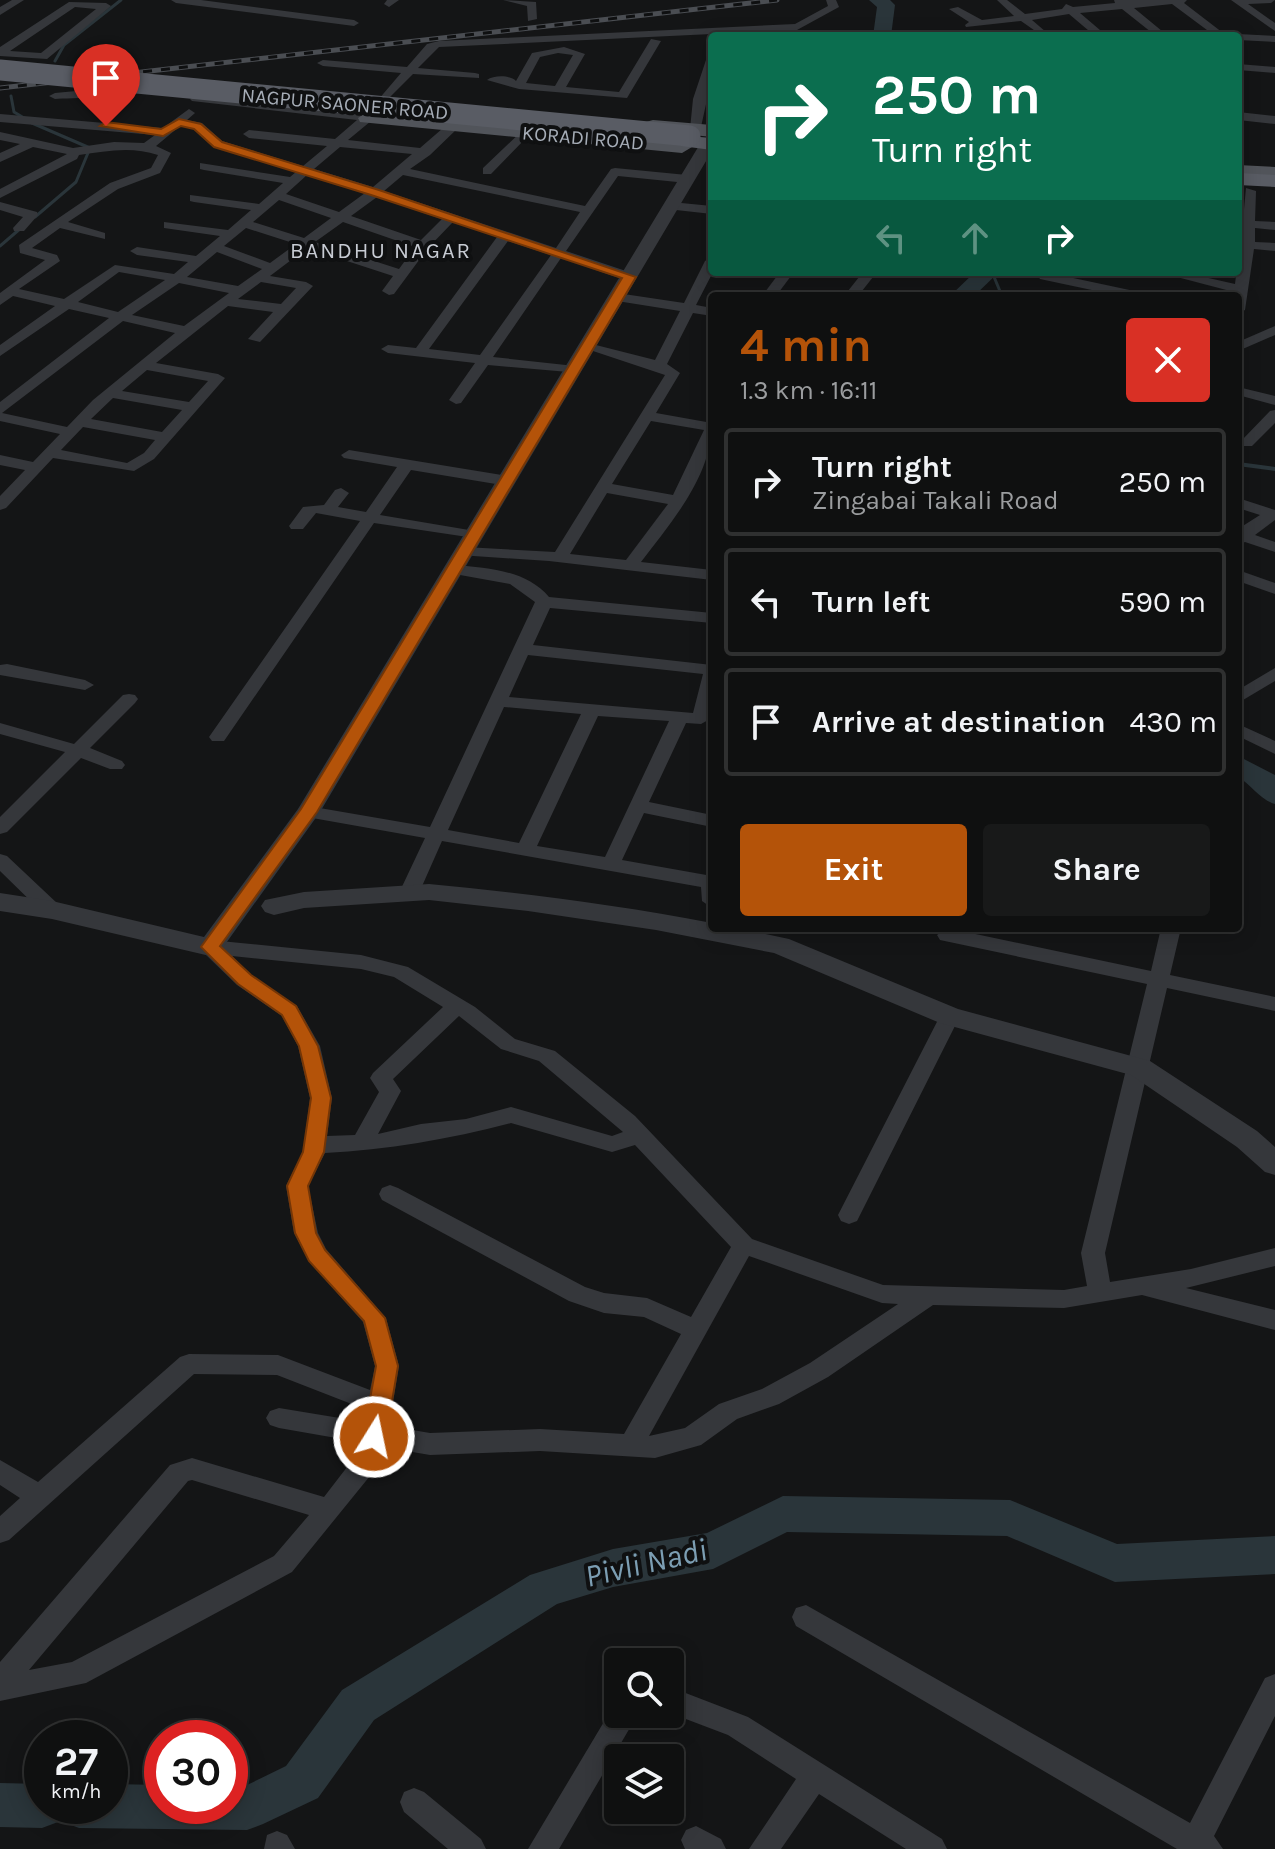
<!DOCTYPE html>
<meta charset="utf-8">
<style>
body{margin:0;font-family:Karla,sans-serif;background:#181919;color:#f1f3f6;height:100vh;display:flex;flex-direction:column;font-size:30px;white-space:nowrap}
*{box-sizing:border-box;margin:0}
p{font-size:26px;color:#9b9d9f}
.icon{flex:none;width:44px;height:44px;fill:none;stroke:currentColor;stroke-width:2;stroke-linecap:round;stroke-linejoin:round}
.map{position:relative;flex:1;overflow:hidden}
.side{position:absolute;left:708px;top:292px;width:534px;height:640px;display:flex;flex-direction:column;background:#0f1010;border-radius:8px;box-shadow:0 4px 20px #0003,0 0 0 2px #2f3030}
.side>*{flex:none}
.hud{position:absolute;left:708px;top:32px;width:534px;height:244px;border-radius:8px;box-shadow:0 4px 20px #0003,0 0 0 2px #2f3030;background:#0b6e4f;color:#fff;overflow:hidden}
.tools{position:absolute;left:604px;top:1648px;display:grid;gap:16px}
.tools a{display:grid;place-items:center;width:80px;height:80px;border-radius:8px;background:#0f1010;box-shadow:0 4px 20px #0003,0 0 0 2px #2f3030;font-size:40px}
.speed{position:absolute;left:24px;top:1720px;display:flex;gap:16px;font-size:40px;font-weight:700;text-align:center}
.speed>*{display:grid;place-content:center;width:104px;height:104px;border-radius:50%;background:#0f1010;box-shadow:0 4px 20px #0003,0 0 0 2px #2f3030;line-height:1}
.speed small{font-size:20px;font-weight:400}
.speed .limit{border:12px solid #d22;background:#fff;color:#111}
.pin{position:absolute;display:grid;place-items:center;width:68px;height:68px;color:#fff;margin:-82px -34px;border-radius:50% 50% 50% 0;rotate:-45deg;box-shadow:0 0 8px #0007}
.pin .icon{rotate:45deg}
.me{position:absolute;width:88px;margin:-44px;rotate:10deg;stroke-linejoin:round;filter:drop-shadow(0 0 6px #0008)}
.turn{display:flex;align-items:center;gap:28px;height:168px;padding:0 32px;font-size:36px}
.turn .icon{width:104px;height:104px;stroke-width:2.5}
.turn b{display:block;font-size:56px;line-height:68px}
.lanes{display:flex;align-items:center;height:76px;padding:0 32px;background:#0003;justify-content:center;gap:40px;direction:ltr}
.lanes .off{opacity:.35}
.round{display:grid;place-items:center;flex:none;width:84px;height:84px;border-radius:8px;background:#181919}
.summary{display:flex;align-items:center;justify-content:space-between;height:136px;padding:0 32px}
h1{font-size:48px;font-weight:700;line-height:60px;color:#b45309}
.action{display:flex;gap:16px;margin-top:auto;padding:16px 32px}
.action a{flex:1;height:92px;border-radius:8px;background:#b45309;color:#fff;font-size:32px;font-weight:700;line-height:92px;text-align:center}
.action a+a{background:#181919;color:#f1f3f6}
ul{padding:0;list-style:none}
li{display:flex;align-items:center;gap:24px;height:108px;margin:0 16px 12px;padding:0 16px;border:4px solid #2f3030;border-radius:8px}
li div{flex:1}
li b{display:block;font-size:30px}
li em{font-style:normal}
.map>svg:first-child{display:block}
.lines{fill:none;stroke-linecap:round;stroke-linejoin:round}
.stream-far1{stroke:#2a353a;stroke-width:3}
.stream{stroke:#2a353a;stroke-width:4}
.river{fill:#2a353a;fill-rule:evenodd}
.minor{fill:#35373b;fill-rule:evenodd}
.tertiary{fill:#35373b;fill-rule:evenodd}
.primary{fill:#51545a;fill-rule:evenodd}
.trunk{fill:#595c64;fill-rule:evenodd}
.rail-casing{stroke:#4a4d52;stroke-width:5}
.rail{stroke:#0f1011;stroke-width:3;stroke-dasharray:9;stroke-linecap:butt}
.trunk-bridge{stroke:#595c64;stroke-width:21}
.route{fill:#b45309;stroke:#753606;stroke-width:2}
.labels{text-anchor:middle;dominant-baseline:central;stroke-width:8;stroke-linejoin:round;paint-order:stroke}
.far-street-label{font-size:20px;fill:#a6adb7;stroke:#0f1011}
.far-neighbourhood-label{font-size:22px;letter-spacing:2px;fill:#c7cbd3;stroke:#0f1011}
.near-water-label{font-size:32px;font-style:italic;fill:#7c9eb3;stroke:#0f1011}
</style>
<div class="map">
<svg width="1275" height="1849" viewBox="0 0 1275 1849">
<rect width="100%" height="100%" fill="#141516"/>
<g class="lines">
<path class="stream-far1" d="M55,61L64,45L121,0
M11,96L14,112L24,118
M32,123L90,148L76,182L35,217
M0,246L21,228
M992,272L1002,296"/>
<path class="stream" d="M1238,464L1275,469"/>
<path class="river" d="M869,0H890L895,5L891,36H873L877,7Z
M975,272H999L974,296H950Z
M1238,756L1275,775V804C1260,800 1252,785 1238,777Z
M783,1496L1010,1500L1117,1544L1275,1536V1574L1115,1582L1007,1536L787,1532L713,1569L613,1587L557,1604L374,1720L318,1798L263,1824L247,1830L79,1828L63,1822L60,1817L58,1822L42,1828L0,1827V1783L42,1784V1806H110V1784L162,1785V1806H230V1785L245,1786L286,1766L342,1690L530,1575L613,1549L707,1533Z"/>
<path class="minor" d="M12,0H24L0,15V7Z
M171,0H201L354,20L359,23L354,26L176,3Z
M387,0H399L389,7L384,4Z
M503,0L536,2L537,19L528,21L527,6Z
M826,0H836L839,7L797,30L439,47L418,68L475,73L479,74V78L413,74L384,103L378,100L401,73L323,66L317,63L323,60L407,67L427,44L439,41L795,24L828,6Z
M997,0H1007L1025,14L1062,9L1066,4L1073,7L1115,3L1114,0H1187L1184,3L1227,36H1215L1172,4L1134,8L1168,36H1156L1122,9L1080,13L1107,36H1095L1069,14L1032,20L1046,32L1041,35L1021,21L966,27L965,25L969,22L949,9L958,7L982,20L1014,16Z
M1231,0H1275L1271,3L1248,4L1275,23V31Z
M69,2L106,3L111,6L47,59L0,56V47ZM75,7L96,9L41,53L10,51Z
M1238,34L1275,36V42L1238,40V36H1233Z
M651,39L661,41L627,98L519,89L487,80C494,75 510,75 516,81L532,53L564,47L585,54L566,87L619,92ZM558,53L573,55L555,86L526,83L540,57Z
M712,57V77L699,136L689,139L693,99L706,60Z
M1238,64L1275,67V73L1238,70Z
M108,88L138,93C132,97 69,98 55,99L49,96L55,93Z
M196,96L371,115V121L348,140L420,148L450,122H458V128L430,155L410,169L585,206L611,169L615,168L687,175L693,179L687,183L618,176L566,251L635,274V280H625L561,258L493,357L575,366L580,367V373L488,365L461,403L456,404L449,400L475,363L388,353L381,349L388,345L416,348L497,237L453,222L428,248L394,294L389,295L382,291L393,276L307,248L270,276L306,282L313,286L260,342L248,339L273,312L228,306L156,363L218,374L225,378L154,459L134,471L53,458L6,508L0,510V496L25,470L0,465V455L33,462L60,434L0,421V402L109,318L69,309L0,356V345L55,306L13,296L0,305V293L45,260L20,253L19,245L110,183L151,168L158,155C132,146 106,151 79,155L77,159L0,198V189L67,154L33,147L0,162V153L20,144L0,140V132L73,148L114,142L144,143L155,135L0,122V114L163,128L189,109L195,113L187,120L202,123L222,141L303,166L327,146L249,138L243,134L249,130L335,139L357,120L192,101L190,99ZM180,126L194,129L214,147L296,172L290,177L200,163V169L204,170L283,183L259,204L190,195V201L194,202L251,210L228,230L164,222V228L220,236L196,256L137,247L130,251L137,255L188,262L174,274L115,265L64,299L19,289L60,261L57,255L32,248L60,228L105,239V233L68,222L118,189L160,173L171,153L156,146ZM340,147L412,154L373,187L314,169ZM307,175L365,193L339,212L286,194ZM403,175L580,212L556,248L384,191ZM377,197L442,219L421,240L351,216ZM279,200L331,218L304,238L253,222ZM343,222L415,247L399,269L315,242ZM246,228L296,244L270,263L224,246ZM508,241L551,255L480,355L429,349ZM217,252L262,269L238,286L187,277ZM119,272L165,280L118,312L78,302ZM261,282L296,288L281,304L238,299ZM179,283L229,293L184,326L132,315ZM123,321L175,333L93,400L67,427L2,413ZM147,370L208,381L189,402L122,391ZM113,398L182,410L162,432L91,419ZM83,427L155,440L144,453L127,463L61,450Z
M1238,112L1275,116V124L1238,120Z
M524,129L528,130V136L491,174H483V168Z
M1246,188L1256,191L1255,221L1275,222V230L1255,228V242L1275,243V251L1254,249L1245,310L1238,314V296H1233L1234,292L1158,272H1182L1235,284L1242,227H1238V219L1243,220Z
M0,202L37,212L38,215L24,231H14L13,228L23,217L0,210Z
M671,202L712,206V214L667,209L665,206Z
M712,257L713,272L696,305L712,308V316L693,313L667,364L680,373L656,413L712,423C712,476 672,521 641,562L712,570V580L549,561L459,555V549L465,547L555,552L665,375L581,347L588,343L655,360L680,311L617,301L610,297L617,293L684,303L705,261ZM651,421L704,430L673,495L612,484ZM607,493L668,504L626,560L570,554Z
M780,272H794L776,296H762Z
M863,272H877L858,296H844Z
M1045,272L1139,292L1146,296H1120L1040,279L1038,276Z
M1275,326V335L1238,351V342Z
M1238,387L1275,396V405L1238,395Z
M1275,410V423L1252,446H1242V440L1270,411Z
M349,450L508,476L516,481L508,486L411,470L380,515L475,531L481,533V539L374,523L224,741H212L209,737L360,521L316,513L303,529H291L289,526L303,507L324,505L335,490L341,488L349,493L338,507L366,512L397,467L344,458L341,455Z
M1238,498L1275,510V520L1255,535L1275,542V552L1245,542L1238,545V529L1260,515L1238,508Z
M455,565C488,568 526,570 549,597L712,613V623L550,608L533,645L712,665L710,719L701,724L686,723L649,802L712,815V827L644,813L622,860L712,876V908L702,901L701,887L442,841L419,893L409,899L399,893L425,838L301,816L299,812L308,806L430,827L535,602L510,584L449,573L447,570ZM528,655L703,674L693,713L509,697ZM504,707L581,714L519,843L448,830ZM598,716L669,721L605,857L537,846Z
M1238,570L1275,583V594L1238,581Z
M7,664L85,680L94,685L85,690L0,675V665Z
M1275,668V681L1238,703V690Z
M129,694L135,695L138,699L135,703L90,748L122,761L125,765L122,769H110L81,758L7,832L0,834V817L65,752L0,734V723L74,744L123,695Z
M1238,724L1275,741V754L1238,736Z
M0,854L7,856L59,905L62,910L59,915H45L0,871Z
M947,928L1151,971L1161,928H1181L1170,975L1275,997V1011L1167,988L1105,1253L1110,1282L1191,1269L1275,1248V1266L1186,1288L1275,1310V1330L1142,1295L1064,1308L933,1305L828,1377L779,1404L737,1419L701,1445L655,1458L540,1451L430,1455L383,1447L374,1471L292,1572L86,1683L0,1701V1662L170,1465L192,1458L324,1497L354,1458L359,1442L279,1428L270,1425L266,1418L270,1411L279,1408L364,1422L367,1410L277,1375L194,1374L9,1540L0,1543V1516L20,1498L0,1485V1460L38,1482L180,1357L189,1354L278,1355L370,1390L375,1366L363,1322L309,1261L294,1233L286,1186L303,1152L310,1098L298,1046L282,1016L237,985L203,952L200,947L203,942L210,940L361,955L408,967L475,1007L515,1039L555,1051L635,1116L752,1239L883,1285L1064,1290L1087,1286L1081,1253L1147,984L940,940L937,935ZM232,956L361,969L394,977L443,1007L373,1073L370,1078L379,1092L355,1135L327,1136L332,1098L320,1046L297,1006L251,975ZM459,1016L501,1049L539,1061L623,1132L612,1136L511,1107L466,1119L421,1124L378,1134L401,1091L393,1079ZM511,1123L612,1152L635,1145L731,1247L691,1317L647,1298L604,1293L585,1287L398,1188L390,1185L382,1188L379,1194L382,1200L569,1301L604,1313L644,1317L681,1334L624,1434L540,1429L430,1433L389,1426L399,1366L386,1318L326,1249L318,1233L308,1186L325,1153C387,1150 450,1139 511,1123ZM749,1256L882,1303L898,1304L810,1363L762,1389L719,1404L685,1428L649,1436ZM192,1480L309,1515L274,1556L72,1662L29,1670L188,1481Z
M950,1009L957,1011L960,1016L860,1215L857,1221L849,1224L841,1221L838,1215L940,1016L943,1011Z
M806,1605L1190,1823L1265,1678L1275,1674V1716L1214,1836L1223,1849H1177L796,1626L792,1617L796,1608Z
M670,1687L748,1717L942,1839L947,1849H906L819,1794L781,1849H749L796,1779L728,1735L670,1713Z
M618,1703V1714H638L559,1849H528L614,1705Z
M414,1788L424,1792L481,1839L486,1849H448L404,1812L400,1802L404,1792Z
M696,1826L721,1839L726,1849H685L681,1840L686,1830Z
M277,1831L287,1835L295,1849H264L267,1835Z"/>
<path class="tertiary" d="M712,140V151L320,812L219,953L210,956L52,919L0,911V893L52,901L204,937L298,809L700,144L702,141Z
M429,884C524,893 618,905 712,923V928H738L789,939L958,1009L1150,1061L1257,1131L1275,1147V1175L1265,1172L1237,1147L1131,1075L940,1023L774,953L656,930L528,911L429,900L304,908L274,915L265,912L261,906L265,900L304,892Z"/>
<path class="primary" d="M367,112L682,141L692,147L682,153L360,122L358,118Z
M653,120L712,125V137L646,130L643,126L646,122Z
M1238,165L1275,167V179L1238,177Z"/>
<path class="trunk" d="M688,136L712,138V150L681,146L678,142Z
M1238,173L1275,175V187L1238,185Z"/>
<g class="rail-casing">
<path id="rail" d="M0,88L777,0"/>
</g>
<use href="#rail" class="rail"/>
<path class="trunk-bridge" d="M0,70L690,136"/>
</g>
<path class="route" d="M179,119L201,124L222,142L379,190L636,277L317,812L220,946L251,975L296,1006L318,1046L331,1098L324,1152L308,1186L316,1233L325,1250L385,1318L398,1366L386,1437L382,1443L374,1446L366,1443L363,1437L376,1366L364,1321L309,1261L295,1233L287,1186L303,1152L311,1098L299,1046L282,1015L238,984L201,947L301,809L622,278L371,195L214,147L194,129L181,126L163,136L100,126L106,122L161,129Z"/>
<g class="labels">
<g class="far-street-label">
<text transform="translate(345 104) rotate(5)">NAGPUR SAONER ROAD</text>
<text transform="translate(583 138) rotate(5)">KORADI ROAD</text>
</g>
<g class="far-neighbourhood-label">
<text x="381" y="251">BANDHU NAGAR</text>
</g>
<g class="near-water-label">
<text transform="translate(646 1563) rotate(-13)">Pivli Nadi</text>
</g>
</g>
</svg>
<div class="tools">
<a><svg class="icon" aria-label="search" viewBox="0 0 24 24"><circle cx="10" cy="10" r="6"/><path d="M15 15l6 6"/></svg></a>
<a><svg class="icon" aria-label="layers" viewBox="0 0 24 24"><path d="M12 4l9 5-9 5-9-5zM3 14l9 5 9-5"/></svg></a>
</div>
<div class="speed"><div>27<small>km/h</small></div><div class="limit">30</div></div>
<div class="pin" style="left:106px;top:126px;background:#d93025"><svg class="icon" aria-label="arrive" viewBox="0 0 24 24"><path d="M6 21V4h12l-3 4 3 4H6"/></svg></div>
<svg class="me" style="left:374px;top:1437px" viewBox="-20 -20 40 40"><circle r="17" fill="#b45309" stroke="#fff" stroke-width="3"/><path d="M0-11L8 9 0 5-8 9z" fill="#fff"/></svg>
<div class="hud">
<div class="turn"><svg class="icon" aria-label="right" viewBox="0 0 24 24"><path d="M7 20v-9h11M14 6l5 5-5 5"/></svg><div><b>250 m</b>Turn right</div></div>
<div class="lanes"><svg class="icon off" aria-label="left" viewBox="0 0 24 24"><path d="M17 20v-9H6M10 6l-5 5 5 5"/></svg><svg class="icon off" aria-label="ahead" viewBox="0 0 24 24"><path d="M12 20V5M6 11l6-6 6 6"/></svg><svg class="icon" aria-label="right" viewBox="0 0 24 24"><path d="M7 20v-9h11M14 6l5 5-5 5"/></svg></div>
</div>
<section class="side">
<div class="summary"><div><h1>4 min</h1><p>1.3 km · 16:11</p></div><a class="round" style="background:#d93025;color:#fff"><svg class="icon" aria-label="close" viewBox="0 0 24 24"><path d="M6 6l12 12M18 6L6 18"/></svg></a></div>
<ul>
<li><svg class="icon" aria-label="right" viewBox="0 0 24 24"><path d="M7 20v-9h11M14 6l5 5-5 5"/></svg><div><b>Turn right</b><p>Zingabai Takali Road</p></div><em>250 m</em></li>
<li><svg class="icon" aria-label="left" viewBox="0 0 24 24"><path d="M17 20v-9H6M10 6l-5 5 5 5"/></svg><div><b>Turn left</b></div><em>590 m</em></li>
<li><svg class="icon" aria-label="arrive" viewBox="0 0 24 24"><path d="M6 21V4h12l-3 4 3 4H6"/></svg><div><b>Arrive at destination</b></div><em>430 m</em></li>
</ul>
<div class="action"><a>Exit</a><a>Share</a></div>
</section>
</div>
